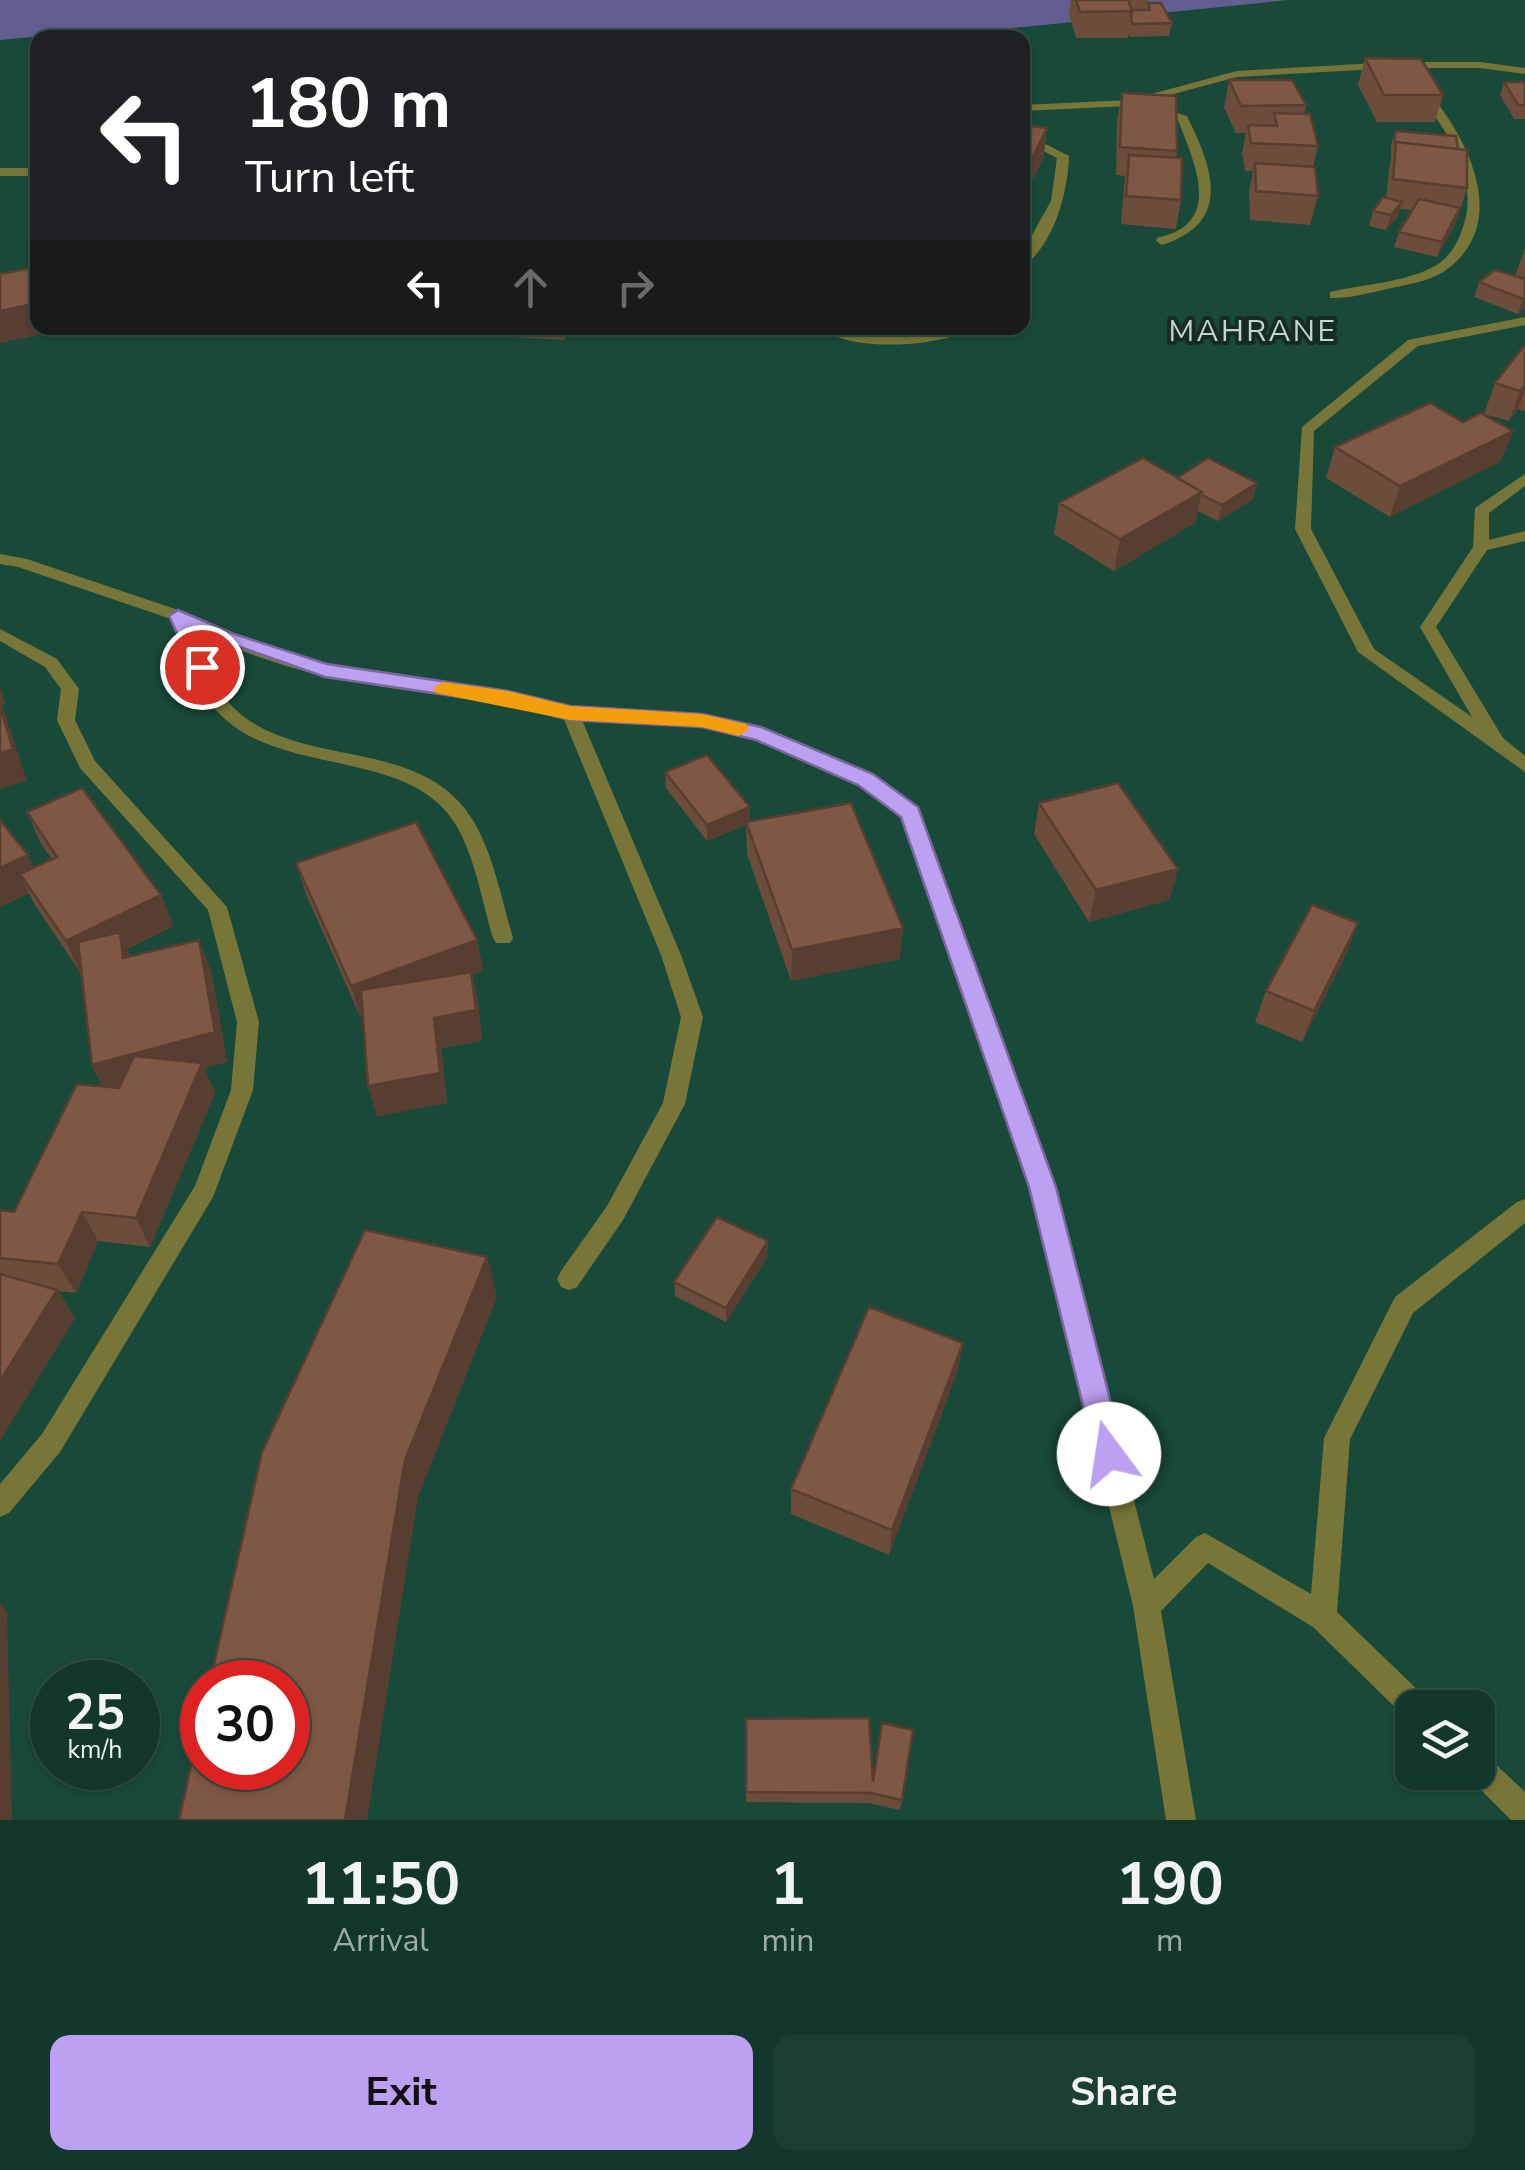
<!DOCTYPE html>
<style>
body{margin:0;font-family:"Nunito Sans",sans-serif;background:#1c3f33;color:#f1f3f6;height:100vh;display:flex;flex-direction:column;font-size:38px;white-space:nowrap}
*{box-sizing:border-box;margin:0}
p{font-size:32px;color:#9daca9}
.icon{flex:none;width:55px;height:55px;fill:none;stroke:currentColor;stroke-width:2;stroke-linecap:round;stroke-linejoin:round}
.map{position:relative;height:1820px;overflow:hidden}
.panel{display:flex;flex-direction:column;background:#13382b;flex:1}
.panel>*{flex:none}
.top-card{position:absolute;left:30px;top:30px;width:1000px;height:305px;border-radius:20px;box-shadow:0 2px 8px #0004,0 0 0 2px #325247;background:#202124;color:#fff;overflow:hidden}
.controls{position:absolute;left:1395px;top:1690px;display:grid;gap:20px}
.controls a{display:grid;place-items:center;width:100px;height:100px;border-radius:20px;background:#13382b;box-shadow:0 2px 8px #0004,0 0 0 2px #325247;font-size:50px}
.speed{position:absolute;left:30px;top:1660px;display:flex;gap:20px;font-size:50px;font-weight:700;text-align:center}
.speed>*{display:grid;place-content:center;width:130px;height:130px;border-radius:50%;background:#13382b;box-shadow:0 2px 8px #0004,0 0 0 2px #325247;line-height:1}
.speed small{font-size:25px;font-weight:400}
.speed .limit{border:15px solid #d22;background:#fff;color:#111}
.pin{position:absolute;display:grid;place-items:center;width:85px;height:85px;color:#fff;margin:-42px;border:5px solid #fff;border-radius:50%;box-shadow:0 2px 10px #0007}
.me{position:absolute;width:110px;margin:-55px;rotate:346deg;stroke-linejoin:round;filter:drop-shadow(0 0 8px #0008)}
.turn{display:flex;align-items:center;gap:35px;height:210px;padding:0 50px;font-size:45px}
.turn .icon{width:130px;height:130px;stroke-width:2.5}
.turn b{display:block;font-size:70px;line-height:85px}
.lanes{display:flex;align-items:center;height:95px;padding:0 50px;background:#0003;justify-content:center;gap:50px;direction:ltr}
.lanes .off{opacity:.35}
.eta{display:flex;justify-content:space-evenly;align-items:center;height:170px;text-align:center}
.eta b{font-size:60px;font-weight:700;line-height:70px}
.cta{display:flex;gap:20px;margin-top:auto;padding:20px 50px}
.cta a{flex:1;height:115px;border-radius:20px;background:#bca0f2;color:#111;font-size:40px;font-weight:700;line-height:115px;text-align:center}
.cta a+a{background:#1c3f33;color:#f1f3f6}
.map>svg:first-child{display:block}
.green{fill:#635e90}
.lines{fill:none;stroke-linecap:round;stroke-linejoin:round}
.street{fill:#777638;fill-rule:evenodd}
.wall{fill:#6c4c3a}
.shaded-wall{fill:#583e30}
.building{fill:#7e5844;stroke:#583e30;stroke-width:2.5}
.route{fill:#bca0f2;stroke:#7a689d;stroke-width:2.5}
.slow{fill:#f59e0b}
.labels{text-anchor:middle;dominant-baseline:central;stroke-width:8;stroke-linejoin:round;paint-order:stroke}
.far-quarter-label{font-size:30px;letter-spacing:2.5px;fill:#bfd8cd;stroke:#172b23}
</style>
<div class="map">
<svg width="1525" height="1820" viewBox="0 0 1525 1820">
<rect width="100%" height="100%" fill="#194a39"/>
<path class="green" d="M0,0H1288L915,38L43,36L0,40Z"/>
<g class="lines">
<path class="street" d="M1395,62H1480L1525,68V74L1480,68H1395L1237,77L1129,106L1022,111V105L1129,100L1237,71Z
M1417,88H1425C1465,133 1511,218 1450,267C1435,280 1411,284 1392,288C1372,292 1349,299 1330,298V292C1364,284 1404,283 1435,266C1449,258 1457,244 1462,230C1482,179 1445,127 1415,90Z
M1146,104L1187,116C1213,169 1233,222 1162,245L1156,241L1157,238C1167,235 1179,232 1186,225C1215,200 1188,148 1178,120L1146,108Z
M1022,132L1069,156C1068,192 1054,246 1022,267V253L1051,201L1057,158L1022,140Z
M0,168H38V176H0Z
M1525,317V325L1418,346L1314,431L1311,529L1374,649L1472,717L1420,627L1473,547L1475,508L1525,474V486L1489,513V540L1525,531V541L1487,550L1436,627L1503,738L1525,756V772L1358,652L1295,529L1302,427L1408,340Z
M952,328H969C946,347 859,350 834,335L841,331L921,335Z
M0,554L27,559L184,612L233,635L327,665L508,692L570,707L702,714L767,730L873,775L917,808L1054,1187L1154,1579L1196,1537L1205,1533L1311,1594L1324,1438L1395,1297L1517,1202L1525,1199V1223L1413,1313L1350,1439L1337,1612L1426,1698L1430,1708H1412V1721L1406,1718L1313,1627L1208,1563L1161,1611L1196,1820H1166L1133,1606L1032,1187L902,817L859,785L756,739L702,726L582,720L681,955L703,1017L685,1104L623,1220L577,1287L569,1290L561,1287L557,1279L561,1271L607,1206L663,1103L681,1017L661,955L563,717C484,698 404,693 325,676C280,666 233,649 192,629C204,657 214,689 236,710C297,766 404,740 460,803C491,837 500,895 513,938L510,943H496L493,938C481,899 474,847 449,815C400,752 286,773 226,720C197,695 186,653 171,619L18,567L0,564Z
M0,629L57,659L79,689L75,720L95,761L227,907L259,1022L253,1090L213,1197L60,1452L9,1513L0,1517V1484L42,1434L195,1186L231,1090L237,1022L208,910L80,768L57,720L61,689L45,667L0,641Z
M1478,1752L1488,1757L1525,1792V1820H1511L1468,1777L1466,1772H1478Z"/>
</g>
<path class="wall" d="M1071,0H1148V3L1172,23L1169,36L1130,37L1129,33L1128,38H1076L1069,14Z
M1365,58L1443,95L1435,122H1377L1358,85Z
M1229,80L1306,105L1304,114L1318,146L1313,167L1318,196L1310,225L1250,220L1249,191L1253,171H1245L1242,153L1246,133H1236L1224,108Z
M1504,82H1525V119H1514L1500,95Z
M1122,93L1177,151L1176,158L1181,200L1176,229L1121,224L1125,176L1116,175L1117,120Z
M1022,125L1044,156L1024,196H1022Z
M1395,131L1458,149L1467,188L1456,223L1437,257L1394,247L1399,232L1412,210L1400,209L1398,216L1386,230L1369,226L1373,211L1386,198L1389,170L1391,160V145Z
M1525,248V278L1515,276Z
M1525,279V308L1518,314L1474,297L1479,282Z
M507,328H570L565,340L508,337Z
M1525,348V411L1518,409L1509,421L1484,414L1495,383Z
M1463,422L1513,431L1501,461L1390,517L1326,478L1335,447Z
M1177,478L1253,499L1218,521L1198,511L1195,523L1114,571L1054,534L1059,503Z
M665,772L750,822L900,959L791,981L747,854L746,825L707,841L666,788Z
M1039,803L1178,869L1169,900L1089,922L1034,834Z
M27,812L161,895L173,926L127,949L130,957L211,971L227,1062L204,1068L215,1093L150,1247L98,1241L76,1293L58,1291L75,1318L0,1440V1210L14,1212L102,1086L92,1065L80,972L35,905L29,893L0,907V820L34,868L52,859L41,844Z
M296,863L477,940L483,971L472,975L478,1003L482,1041L441,1048L447,1103L377,1116L368,1086L363,1015L360,1016L306,894Z
M1358,923L1346,954L1302,1042L1255,1022L1266,991Z
M768,1241V1256L726,1322L675,1296L674,1282Z
M958,1370L889,1555L791,1514V1489Z
M746,1719L873,1782L902,1800L900,1810L869,1803L746,1802Z"/>
<path class="shaded-wall" d="M1047,128L1044,156L1024,196L1027,168Z
M1402,202L1398,216L1386,230L1391,215Z
M1460,208L1456,223L1437,257L1442,242Z
M1525,297V308L1518,314L1523,299Z
M38,303V328H56L57,331L0,343V311Z
M564,328H570L565,340Z
M1525,385V390L1518,409L1509,421L1520,391Z
M1513,431L1501,461L1390,517L1400,486Z
M1257,483L1253,499L1218,521L1222,505Z
M1202,492L1195,523L1114,571L1120,539Z
M0,688L6,704L2,705L27,781L0,789Z
M750,807V823L707,841V825Z
M28,855L42,886L20,874L29,893L0,907V868Z
M1178,869L1169,900L1089,922L1096,890Z
M161,895L173,926L127,949L133,963L80,972L66,941Z
M1358,923L1346,954L1302,1042L1314,1011Z
M903,928L900,959L791,981L792,950Z
M199,940L211,971L227,1062L204,1068L215,1093L150,1247L136,1218L107,1095L92,1065Z
M477,940L483,971L472,975L478,1003L482,1041L441,1048L447,1103L377,1116L368,1086L434,1018L472,975L360,1016L351,986Z
M82,1212L98,1241L76,1293L58,1264Z
M768,1241V1256L726,1322V1308Z
M487,1257L497,1297L418,1497L367,1820H345L405,1460Z
M57,1290L75,1318L0,1440V1381Z
M963,1343L958,1370L889,1555L892,1530Z
M0,1603L7,1611L12,1820H0Z"/>
<path class="building" d="M1076,0H1128L1132,11L1080,12Z
M1148,3H1161L1172,23L1133,24L1131,20L1132,10H1150Z
M1365,58L1421,59L1443,95H1384Z
M1229,80H1292L1306,105L1241,106Z
M1504,82H1525V105H1518Z
M1122,93L1176,96L1177,151L1120,147Z
M1274,113L1310,114L1318,146L1251,143L1248,125L1277,126Z
M1022,125L1047,128L1027,168L1022,167Z
M1395,131L1456,136L1458,149L1396,142L1395,146Z
M1396,142L1467,150V188L1393,179Z
M1129,155L1182,158L1181,200L1126,196Z
M1255,163L1315,167L1318,196L1256,191Z
M1383,197L1402,202L1391,215L1373,211Z
M1419,199L1460,208L1442,242L1399,232Z
M36,267L38,272V303L0,311V274Z
M1495,270L1525,279V297L1523,299L1479,282Z
M1523,347L1525,348V385L1520,391L1495,383Z
M1430,403L1463,422L1481,413L1513,431L1400,486L1335,447Z
M1143,458L1202,492L1120,539L1059,503Z
M1208,458L1257,483L1222,505L1202,495V492L1177,478Z
M0,707L13,749L0,753Z
M707,755L750,807L707,825L665,772Z
M1118,783L1178,869L1096,890L1039,803Z
M82,788L161,895L66,941L20,874L57,857L27,812Z
M851,803L903,928L792,950L746,822Z
M0,820L28,855L0,868Z
M416,822L477,940L351,986L296,863Z
M1312,905L1358,923L1314,1011L1266,991Z
M120,932L123,958L199,940L215,1032L92,1065L78,942Z
M471,972L476,1010L434,1018L440,1073L368,1086L361,990Z
M134,1056L202,1063L136,1218L82,1212L58,1264L0,1258V1210L14,1212L77,1084L119,1088Z
M717,1217L768,1241L726,1308L674,1282Z
M365,1230L487,1257L405,1460L345,1820H179L202,1716V1768H288V1682H210L262,1452Z
M0,1274L57,1290L0,1381Z
M869,1307L963,1343L892,1530L791,1489Z
M869,1718L873,1782L882,1723L913,1730L902,1800L871,1793L746,1792V1719Z"/>
<path class="route" d="M178,610L234,634L327,664L508,691L570,706L702,714L761,727L873,774L918,807L1056,1187L1124,1454L1120,1464L1109,1468L1099,1464L1095,1454L1029,1187L901,817L858,785L756,740L702,727L570,720L508,704L325,677L195,631L212,667L202,673L195,672L169,616Z"/>
<path class="slow" d="M443,682L508,691L570,706L702,714L746,724L749,729L739,736L702,727L570,720L436,693L433,688Z"/>
<g class="labels">
<g class="far-quarter-label">
<text x="1253" y="331">MAHRANE</text>
</g>
</g>
</svg>
<div class="controls">
<a><svg class="icon" aria-label="layers" viewBox="0 0 24 24"><path d="M12 4l9 5-9 5-9-5zM3 14l9 5 9-5"/></svg></a>
</div>
<div class="speed"><div>25<small>km/h</small></div><div class="limit">30</div></div>
<div class="pin" style="left:202px;top:667px;background:#d93025"><svg class="icon" aria-label="arrive" viewBox="0 0 24 24"><path d="M6 21V4h12l-3 4 3 4H6"/></svg></div>
<svg class="me" style="left:1109px;top:1454px" viewBox="-20 -20 40 40"><circle r="19" fill="#fff"/><path d="M0-13L10 11 0 6-10 11z" fill="#bca0f2"/></svg>
<div class="top-card">
<div class="turn"><svg class="icon" aria-label="left" viewBox="0 0 24 24"><path d="M17 20v-9H6M10 6l-5 5 5 5"/></svg><div><b>180 m</b>Turn left</div></div>
<div class="lanes"><svg class="icon" aria-label="left" viewBox="0 0 24 24"><path d="M17 20v-9H6M10 6l-5 5 5 5"/></svg><svg class="icon off" aria-label="ahead" viewBox="0 0 24 24"><path d="M12 20V5M6 11l6-6 6 6"/></svg><svg class="icon off" aria-label="right" viewBox="0 0 24 24"><path d="M7 20v-9h11M14 6l5 5-5 5"/></svg></div>
</div>
</div>
<section class="panel">
<div class="eta">
<div><b>11:50</b><p>Arrival</p></div>
<div><b>1</b><p>min</p></div>
<div><b>190</b><p>m</p></div>
</div>
<div class="cta"><a>Exit</a><a>Share</a></div>
</section>
